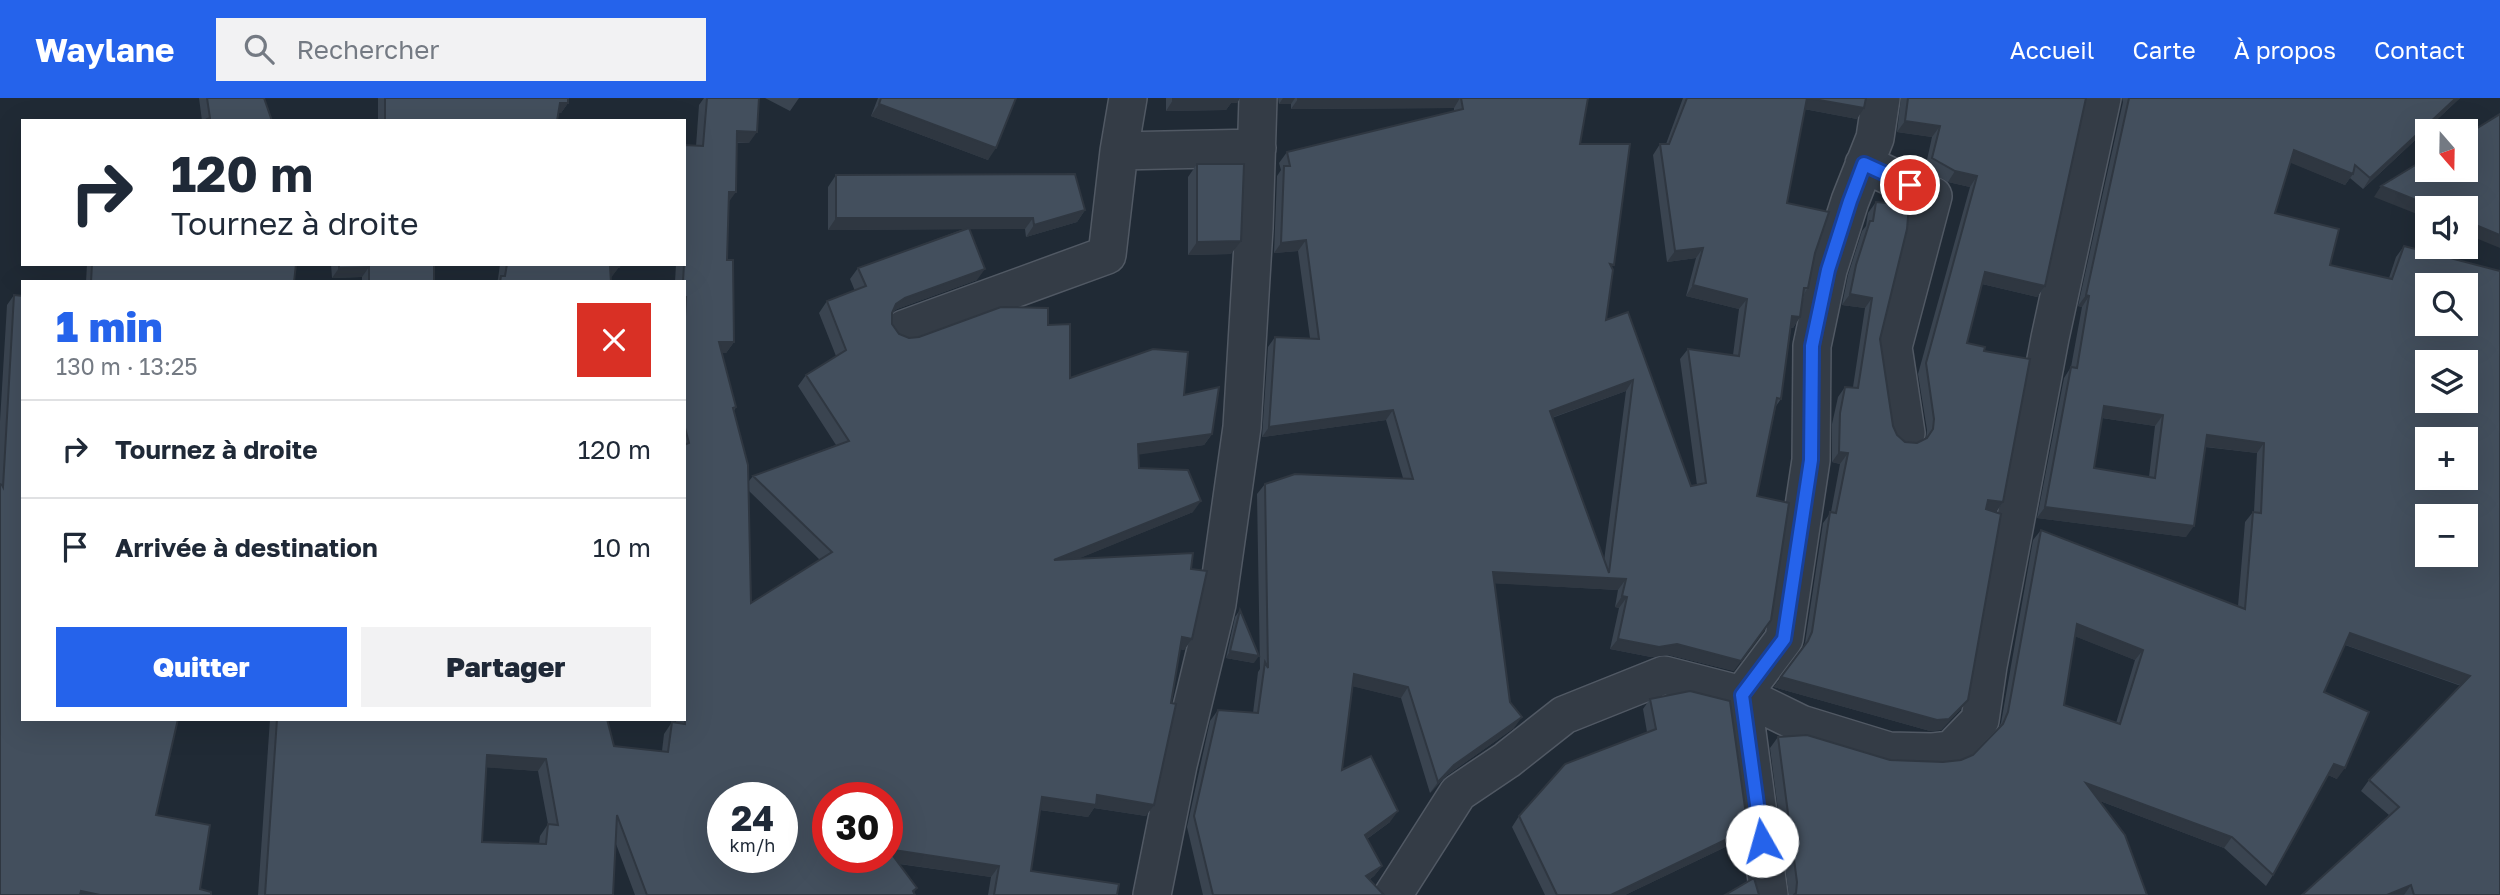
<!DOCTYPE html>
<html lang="fr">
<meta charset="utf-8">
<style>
body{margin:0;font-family:"Golos Text",sans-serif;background:#f2f2f3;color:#1f2937;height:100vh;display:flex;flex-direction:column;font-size:26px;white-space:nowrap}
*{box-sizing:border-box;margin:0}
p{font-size:23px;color:#747a83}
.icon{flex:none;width:38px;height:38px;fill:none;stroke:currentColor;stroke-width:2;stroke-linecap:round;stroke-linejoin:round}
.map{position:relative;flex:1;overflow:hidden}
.panel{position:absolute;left:21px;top:182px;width:665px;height:441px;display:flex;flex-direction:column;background:#fff;border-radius:0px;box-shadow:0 7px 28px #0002}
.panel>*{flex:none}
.banner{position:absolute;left:21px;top:21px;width:665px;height:147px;border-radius:0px;box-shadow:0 7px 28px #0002;background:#fff;color:#1f2937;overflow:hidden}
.needle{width:46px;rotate:160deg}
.buttons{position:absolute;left:2415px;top:21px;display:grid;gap:14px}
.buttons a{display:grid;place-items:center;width:63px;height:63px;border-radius:0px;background:#fff;box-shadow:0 7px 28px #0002;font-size:35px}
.speed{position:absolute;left:707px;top:684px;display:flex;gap:14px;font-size:35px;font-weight:700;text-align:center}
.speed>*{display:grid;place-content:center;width:91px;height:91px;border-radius:50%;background:#fff;box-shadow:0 7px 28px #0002;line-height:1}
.speed small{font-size:18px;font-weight:400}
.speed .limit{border:10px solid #d22;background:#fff;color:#111}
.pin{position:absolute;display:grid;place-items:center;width:60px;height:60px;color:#fff;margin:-30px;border:4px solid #fff;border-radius:50%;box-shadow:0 2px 7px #0007}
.me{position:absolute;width:77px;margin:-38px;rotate:353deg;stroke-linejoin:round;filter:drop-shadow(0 0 5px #0008)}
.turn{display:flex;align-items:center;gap:24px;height:147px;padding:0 35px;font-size:32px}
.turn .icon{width:91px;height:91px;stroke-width:2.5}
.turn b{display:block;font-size:49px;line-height:60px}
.round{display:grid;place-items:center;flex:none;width:74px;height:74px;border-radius:0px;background:#f2f2f3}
.summary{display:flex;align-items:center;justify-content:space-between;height:119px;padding:0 35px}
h1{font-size:42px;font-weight:800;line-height:52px;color:#2563eb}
.primary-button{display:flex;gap:14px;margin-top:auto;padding:14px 35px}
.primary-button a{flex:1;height:80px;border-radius:0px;background:#2563eb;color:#fff;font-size:28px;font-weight:800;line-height:80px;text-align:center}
.primary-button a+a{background:#f2f2f3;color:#1f2937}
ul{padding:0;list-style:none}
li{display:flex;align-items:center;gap:21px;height:98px;padding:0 35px;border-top:2px solid #e0e1e3}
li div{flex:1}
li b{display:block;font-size:26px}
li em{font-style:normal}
header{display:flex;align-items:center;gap:42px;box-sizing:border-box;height:98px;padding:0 35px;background:#2563eb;color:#fff}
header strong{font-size:33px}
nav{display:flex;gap:38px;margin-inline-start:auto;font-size:24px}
.search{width:490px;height:63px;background:#f2f2f3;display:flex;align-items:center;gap:18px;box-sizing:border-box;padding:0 24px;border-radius:0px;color:#747a83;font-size:26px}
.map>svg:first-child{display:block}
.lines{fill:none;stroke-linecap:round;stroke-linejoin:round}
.minor-casing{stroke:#515964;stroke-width:40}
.minor{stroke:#343c46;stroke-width:37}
.wall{fill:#3a4450;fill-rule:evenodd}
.shaded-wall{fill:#2f3741}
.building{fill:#434f5d;stroke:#2f3741;stroke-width:2;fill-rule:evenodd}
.route-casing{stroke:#184099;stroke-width:18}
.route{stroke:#2563eb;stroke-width:12}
</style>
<header>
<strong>Waylane</strong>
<div class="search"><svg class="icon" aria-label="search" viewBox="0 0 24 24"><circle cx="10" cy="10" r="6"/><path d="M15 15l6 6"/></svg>Rechercher</div>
<nav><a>Accueil</a><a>Carte</a><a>À propos</a><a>Contact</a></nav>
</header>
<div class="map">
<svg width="2500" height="797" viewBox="0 0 2500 797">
<rect width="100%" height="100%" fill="#202a35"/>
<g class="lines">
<g class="minor-casing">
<path id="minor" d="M1128,0L1119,53L1257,50
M1864,66L1933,98L1893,249L1906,335
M904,231L1107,157L1119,53
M1152,797L1178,667L1217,506L1242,329L1254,130L1258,0
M1393,797L1458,695L1507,662L1564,617L1664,577L1742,597L1801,626L1889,653L1933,654L1951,652L1980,622L1988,568L2050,240L2102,0
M1769,797L1742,597L1784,541L1811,362L1812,248L1828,172L1850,103L1875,40L1881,0"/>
</g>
<use href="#minor" class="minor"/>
</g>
<path class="wall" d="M199,0H264L272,23H202Z
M378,0H568V5L561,15H558L557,23H378Z
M704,0H759L749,45H737L729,104L727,162L734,244L726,255H722L736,309L734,313L749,383L753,378L836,347L798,288L806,277L836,258L819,215L827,203L855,193L850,181L858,170L964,131L828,132V89L836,77L1085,112L1077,124L1026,139L1025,131H970L977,182L897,211L892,215V226L899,236L909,240L1048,227L1070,280L1184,297L1212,336L1204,347L1138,356L1139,370L1193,414L1077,461L1191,471L1192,541L1184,552L1180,551L1146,718L1094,710L1088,719L1040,712L1031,773L1117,797H988L991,779L899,766L917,790L914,794L915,797H635L616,746L613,797H258L270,621H607L614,648L662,653L664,636L672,624L676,625V621H684V184H675L676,166H684L696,48L699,7ZM749,393L820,462L751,505ZM486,669L538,673L548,726L540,738L539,746L482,744Z
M765,0H799L790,13Z
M878,0H1016L988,62L871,18Z
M1166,0H1240L1237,5H1231L1226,12L1166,13Z
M1278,0H1588L1580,46L1612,169L1606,222L1691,388L1697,387L1680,261L1688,251L1733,257L1739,211L1686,198L1696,160L1667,164L1653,57L1660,46H1666L1683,0H1866L1857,21L1804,11L1787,105L1815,155L1808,190L1803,197L1800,219L1793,230H1791L1781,301L1776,308L1757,398L1734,573L1669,557L1651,559L1610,551L1619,510L1615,509L1618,492L1494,485L1514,630L1446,678L1430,695L1401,600L1353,588L1342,672L1390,724L1367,741L1382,768L1374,778L1369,782L1384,797H1203L1187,729L1210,623L1218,612L1253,615L1258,574L1260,571L1257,396L1265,386L1403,380L1386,322L1262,339L1268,249L1275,239L1310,240L1298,153L1274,155L1277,78L1281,72L1279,65L1287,54L1454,13V10L1291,11V6H1279ZM1626,293L1604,463L1552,320Z
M1901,0H2086L2045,188L2037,199L1982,186L1967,245L1984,253L2003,404L1996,414L1968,602L1960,612L1941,632L1930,633L1774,589L1802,552L1805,545L1823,425L1831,414L1840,366L1832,364V326L1838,299L1845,289H1853L1865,210L1842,207L1848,177L1862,133L1866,128L1868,115L1876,104L1880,241L1893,328L1897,337L1905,344L1917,345L1926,341L1927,332L1918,276L1970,89L1948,84L1925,71L1932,39L1897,34Z
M2122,0H2460L2363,91L2350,80L2345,87L2290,64L2275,115L2330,167L2389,180L2396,159L2404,148L2500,797H2302L2389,717L2361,693L2369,682L2461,588L2345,547L2324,594L2337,681L2328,677L2273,777L2266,788L2224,750L2100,703L2147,797H1789L1770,650L1778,639L1890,662L1943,664L1961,662L1973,657L1998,631L2001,625L2033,442L2041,432L2238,508L2245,424L2253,414H2254L2257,355L2205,349L2186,439L2037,420L2064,280L2071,269L2082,209L2078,208L2123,4ZM2102,320L2155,328L2149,379L2094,370ZM2075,538L2135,562L2116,625L2064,607Z
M1197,66L1231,156L1188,157V79Z
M87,166H296L294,184H86Z
M331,166H439V167H434V184H362V179L332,180Z
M500,166H620L619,169L610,180L611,184H497L498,181Z
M14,197L23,621L156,717L200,791L0,797V323L7,207Z
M1240,512L1254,565L1226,560L1235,519Z
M1650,601L1748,731L1740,742L1625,797H1545L1512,729L1519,718L1647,634L1643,611Z"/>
<path class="shaded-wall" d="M1240,0L1237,5H1231L1226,12L1166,13L1173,2Z
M1283,0H1295L1291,6H1279Z
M1364,0H1460L1454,10L1291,11L1298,1Z
M1807,0L1864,10L1857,21L1799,10Z
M2456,0H2460L2363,91L2370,80Z
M560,5H568L561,15H553Z
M879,6L996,50L988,62L871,18Z
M1905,23L1940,28L1932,39L1897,34Z
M737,33L757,34L749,45L729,44Z
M2294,52L2353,76L2345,87L2286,63Z
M1955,73L1977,78L1970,89L1948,84Z
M2381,88L2436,110H2427V120L2374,99Z
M729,94H736L728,105Z
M1085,112L1077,124L1026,139L1034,127Z
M836,120H1033L1025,131L828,132Z
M2466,123L2500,137V150L2466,136Z
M1306,142L1298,153L1274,155L1281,145Z
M1241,143L1231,156L1188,157L1197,144Z
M1703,150L1696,160L1667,164L1675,153Z
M610,168L619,169L611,180H602Z
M369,169L362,179L332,180L339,170Z
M985,171L977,182L897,211L888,217L896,206L905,200Z
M1985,174L2045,188L2037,199L1978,185Z
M1693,187L1747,201L1739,211L1686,198Z
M1850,196L1872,200L1865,210L1842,207Z
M2086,197L2089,198L2082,209L2078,208Z
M1792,218L1800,219L1793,230L1785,229Z
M719,244H734L726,255H711Z
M1633,282L1626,293L1542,323L1550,313Z
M2104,308L2163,317L2155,328L2096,319Z
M1393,312L1386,322L1262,339L1269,329Z
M1212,336L1204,347L1130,358L1138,346Z
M2207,337L2264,345L2257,355L2200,348Z
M1839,354L1848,355L1840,366L1832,364Z
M1988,402L2003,404L1996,414L1981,412Z
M1201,403L1193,414L1046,474L1054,462Z
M2045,409L2194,428L2186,439L2037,420Z
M1493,474L1626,481L1618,492L1486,485Z
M1622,498L1627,499L1619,510L1615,509Z
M1771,522L1734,573L1669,557L1651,559L1610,551L1618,541Z
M2077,526L2143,552L2135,562L2069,536Z
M2350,535L2470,578L2463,588L2343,546Z
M1182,539L1192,541L1184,552L1174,550Z
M1230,553L1259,558L1254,565L1226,560Z
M1354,576L1408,589L1401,600L1347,587Z
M1781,579L1968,602L1960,612L1941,632L1930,633L1774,589Z
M1522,619L1514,630L1446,678L1430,695L1438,684L1454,667Z
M487,657L546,661L538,673L479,669Z
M2334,666L2345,670L2337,681L2326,676Z
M2086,685L2232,739L2224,750L2079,695Z
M1097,697L1154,707L1146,718L1094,710L1088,719L1034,711L1042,699Z
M1398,713L1390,724L1357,748L1365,737Z
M1748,731L1740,742L1625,797H1611Z
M888,751L999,768L991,779L880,763Z
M1382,768L1374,778L1358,789L1366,778Z
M2411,787L2404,797H2387Z
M81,793L100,797H78Z"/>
<path class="building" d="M207,0H264L272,23H208L207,21L210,20Z
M385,0H568V5H560L557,23H385Z
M707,0H759L757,34L737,33L736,94H729L727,162H733L734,244H719L736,309L733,310L748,367L751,505L832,454L753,378L849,343L806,277L846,252L827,203L866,188L858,170L969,130L985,171L905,200L896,206L892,215V226L899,236L909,240L919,239L1001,209L1048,210V227L1070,226V280L1153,251L1188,254L1184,297L1219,289L1212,336L1138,346L1139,370L1188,372L1201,403L1054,462L1193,455L1191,471L1207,473L1192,541L1182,539L1171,605L1176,606L1154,707L1097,697L1096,707L1042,699L1031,773L1119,786L1117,797H994L999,768L888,751L917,790L913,793L915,797H647L617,717L613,797H265L277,621H607L614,648L668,654L672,624L685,626L684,347L689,345L684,326V238L686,199H684V184H683L684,166V47L703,48ZM487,657L546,661L558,727L548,726L546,746L482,744ZM723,700H782V760H723ZM828,700H887V760H828Z
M881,0H1016L996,50L879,6Z
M1173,0H1233V2H1173Z
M1298,0H1364L1298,1Z
M1461,0H1588L1580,46H1630L1614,167L1610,166L1613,172L1606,222L1628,214L1691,388L1706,385L1688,251L1739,258L1747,201L1693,187L1703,150L1675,153L1660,46H1669L1687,0H1807L1787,105L1829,114L1815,155L1808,190H1804L1800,219L1792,218L1781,301L1777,300L1757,398L1789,405L1771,522L1741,563L1677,546L1659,549L1618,541L1627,499L1622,498L1626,481L1493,474L1510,604L1522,619L1454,667L1438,684L1408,589L1354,576L1342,672L1371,658L1398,713L1365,737L1382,768L1366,778L1384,797H1213L1194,718L1218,612L1258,615L1265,564L1268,570L1265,386L1295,376L1413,381L1393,312L1269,329L1275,239L1319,241L1306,142L1281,145L1284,68H1290L1287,54L1463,11ZM1633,282L1609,475L1550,313Z
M1808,0H1866L1864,10Z
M1908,0H2086L2045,188L1985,174L1967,245L1985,249L1984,253L2030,261L2003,404L1988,402L1986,411L2001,416L1968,602L1949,621L1937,622L1781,579L1808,543L1812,534L1830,414L1836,415L1848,355L1839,354L1840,315L1845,289L1858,290L1872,200L1850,196L1856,167L1870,123H1873L1876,104L1909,107L1907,131L1880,241L1893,328L1897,337L1905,344L1917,345L1927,340L1933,331L1934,321L1926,265L1977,78L1955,73L1932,60L1940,28L1905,23Z
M2129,0H2456L2370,80L2355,67L2353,76L2294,52L2275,115L2339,131L2330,167L2392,181L2404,148L2500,173V797H2414L2411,787L2387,797H2302L2399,709L2369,682L2470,578L2350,535L2324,594L2369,614L2345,670L2334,666L2273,777L2232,739L2086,685L2125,737L2147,797H1794L1796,795L1797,784L1778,639L1807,637L1890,662L1943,664L1961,662L1973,657L2003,626L2008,614L2041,432L2245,511L2253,414L2261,415L2264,345L2207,337L2194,428L2045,409L2071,269L2077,270L2089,198L2086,197ZM2427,187H2466V226H2427ZM2427,264H2466V303H2427ZM2104,308L2163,317L2155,380L2094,370ZM2427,341H2466V380H2427ZM2427,418H2466V457H2427ZM2077,526L2143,552L2120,626L2064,607Z
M2500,16V137L2466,123V110H2436L2381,88L2427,60V72H2466V37Z
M1197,66H1244L1241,143L1197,144Z
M1075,76L1085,112L1034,127L1033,120H836V77Z
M92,166H296L294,184H91Z
M339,166H434V184H369V169L339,170Z
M507,166H620L619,169L610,168L611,184H500L501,178H505Z
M14,197L23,198V621H178L156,717L210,727L200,791L211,794V797H100L81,793L80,797H0V386L2,387L3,389Z
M1240,512L1259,558L1230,553Z
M1690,593L1730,603L1748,731L1611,797H1557L1519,718L1565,666L1656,631L1650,601Z
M1754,780L1759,797H1725Z"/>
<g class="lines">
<g class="route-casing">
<path id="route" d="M1762,743L1742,597L1784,541L1811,362L1812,248L1828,172L1850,103L1864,66L1910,87"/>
</g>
<use href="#route" class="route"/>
</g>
</svg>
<div class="buttons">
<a><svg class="needle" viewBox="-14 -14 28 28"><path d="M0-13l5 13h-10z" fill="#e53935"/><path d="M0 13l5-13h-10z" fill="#747a83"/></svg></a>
<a><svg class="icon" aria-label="sound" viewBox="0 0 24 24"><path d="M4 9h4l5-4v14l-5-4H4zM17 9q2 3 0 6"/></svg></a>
<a><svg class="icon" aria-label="search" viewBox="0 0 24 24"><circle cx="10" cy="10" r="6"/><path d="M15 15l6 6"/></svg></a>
<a><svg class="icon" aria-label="layers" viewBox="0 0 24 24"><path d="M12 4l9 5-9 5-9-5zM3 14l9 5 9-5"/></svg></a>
<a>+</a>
<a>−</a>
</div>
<div class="speed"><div>24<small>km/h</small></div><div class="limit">30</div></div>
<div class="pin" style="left:1910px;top:87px;background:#d93025"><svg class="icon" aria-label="arrive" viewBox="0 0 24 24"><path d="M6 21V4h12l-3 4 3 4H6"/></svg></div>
<svg class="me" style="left:1762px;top:743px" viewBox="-20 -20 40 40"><circle r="19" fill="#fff"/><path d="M0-13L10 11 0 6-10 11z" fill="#2563eb"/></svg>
<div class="banner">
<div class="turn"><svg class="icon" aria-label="right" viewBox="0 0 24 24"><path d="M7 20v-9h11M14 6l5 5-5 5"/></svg><div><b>120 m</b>Tournez à droite</div></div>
</div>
<section class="panel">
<div class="summary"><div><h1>1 min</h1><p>130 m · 13:25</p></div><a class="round" style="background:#d93025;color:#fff"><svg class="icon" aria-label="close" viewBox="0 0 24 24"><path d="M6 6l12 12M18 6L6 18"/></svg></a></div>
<ul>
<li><svg class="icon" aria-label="right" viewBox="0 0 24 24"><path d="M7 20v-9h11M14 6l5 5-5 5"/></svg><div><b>Tournez à droite</b></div><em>120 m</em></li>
<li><svg class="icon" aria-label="arrive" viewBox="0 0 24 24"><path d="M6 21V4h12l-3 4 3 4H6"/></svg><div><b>Arrivée à destination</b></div><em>10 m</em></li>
</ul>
<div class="primary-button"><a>Quitter</a><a>Partager</a></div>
</section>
</div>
